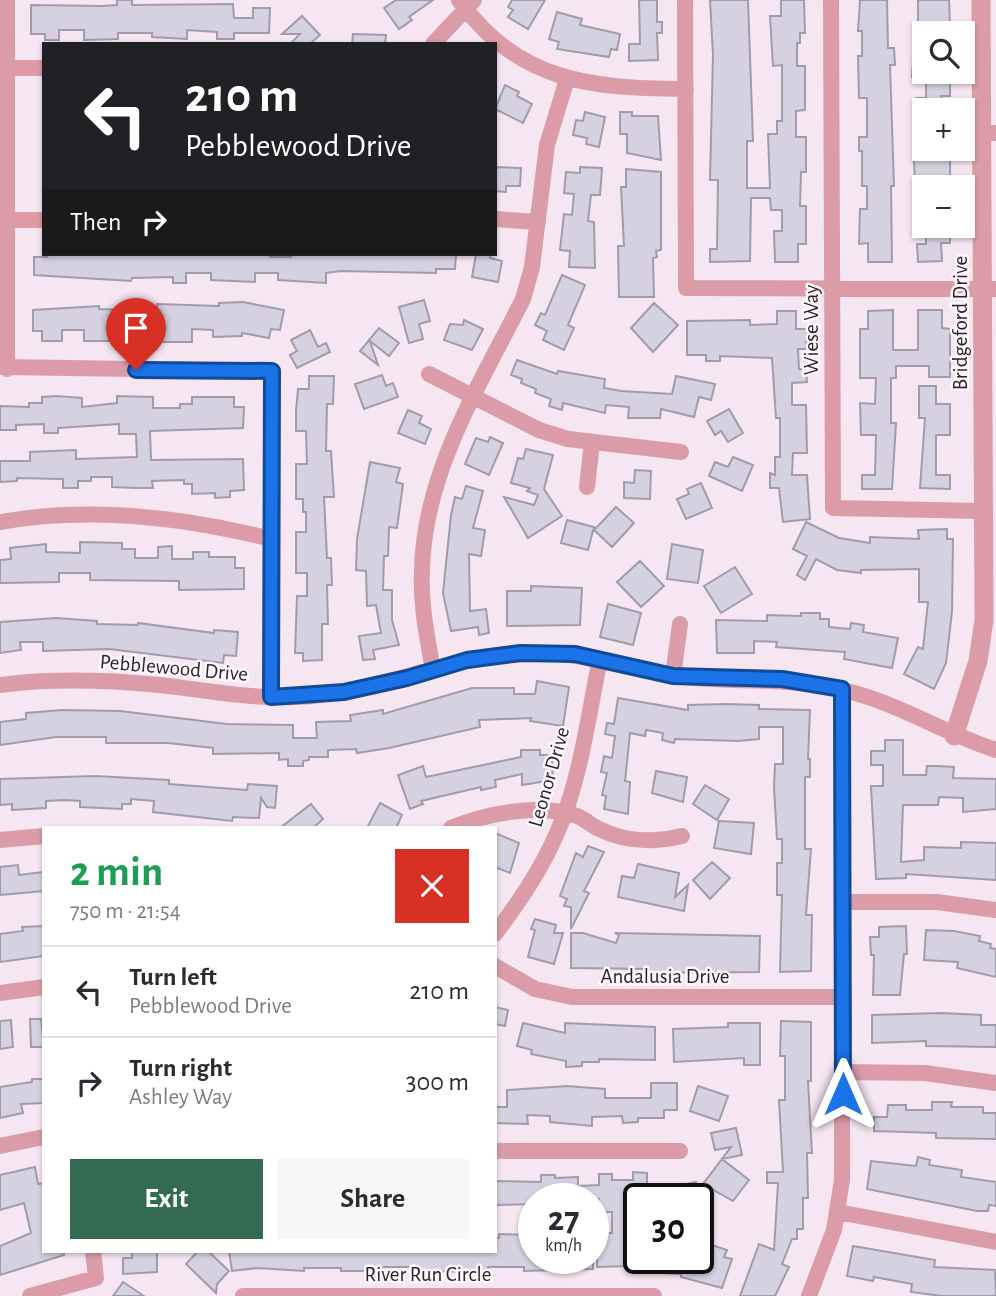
<!DOCTYPE html>
<meta charset="utf-8">
<style>
body{margin:0;font-family:"Alegreya Sans",sans-serif;background:#f7f7f7;color:#2b2b33;height:100vh;display:flex;flex-direction:column;font-size:26px;white-space:nowrap}
*{box-sizing:border-box;margin:0}
p{font-size:23px;color:#7c7c81}
.icon{flex:none;width:38px;height:38px;fill:none;stroke:currentColor;stroke-width:2;stroke-linecap:round;stroke-linejoin:round}
.map{position:relative;flex:1;overflow:hidden}
.panel{position:absolute;left:42px;top:826px;width:455px;height:427px;display:flex;flex-direction:column;background:#fff;border-radius:0px;box-shadow:0 2px 5px #0004}
.panel>*{flex:none}
.banner{position:absolute;left:42px;top:42px;width:455px;height:214px;border-radius:0px;box-shadow:0 2px 5px #0004;background:#202124;color:#fff;overflow:hidden}
.tools{position:absolute;left:912px;top:21px;display:grid;gap:14px}
.tools a{display:grid;place-items:center;width:63px;height:63px;border-radius:0px;background:#fff;box-shadow:0 2px 5px #0004;font-size:35px}
.speed{position:absolute;left:518px;top:1183px;display:flex;gap:14px;font-size:35px;font-weight:700;text-align:center}
.speed>*{display:grid;place-content:center;width:91px;height:91px;border-radius:50%;background:#fff;box-shadow:0 2px 5px #0004;line-height:1}
.speed small{font-size:18px;font-weight:400}
.speed .limit{border:4px solid #111;border-radius:10px;background:#fff;color:#111}
.pin{position:absolute;display:grid;place-items:center;width:60px;height:60px;color:#fff;margin:-72px -30px;border-radius:50% 50% 50% 0;rotate:-45deg;box-shadow:0 0 7px #0007}
.pin .icon{rotate:45deg}
.me{position:absolute;width:77px;margin:-38px;rotate:0deg;stroke-linejoin:round;filter:drop-shadow(0 0 5px #0008)}
.turn{display:flex;align-items:center;gap:24px;height:147px;padding:0 28px;font-size:32px}
.turn .icon{width:91px;height:91px;stroke-width:2.5}
.turn b{display:block;font-size:49px;line-height:60px}
.then{display:flex;align-items:center;height:66px;padding:0 28px;background:#0003;gap:14px;font-size:26px}
.round{display:grid;place-items:center;flex:none;width:74px;height:74px;border-radius:0px;background:#f7f7f7}
.head{display:flex;align-items:center;justify-content:space-between;height:119px;padding:0 28px}
h1{font-size:42px;font-weight:700;line-height:52px;color:#1e9e55}
.button{display:flex;gap:14px;margin-top:auto;padding:14px 28px}
.button a{flex:1;height:80px;border-radius:0px;background:#336b52;color:#fff;font-size:28px;font-weight:700;line-height:80px;text-align:center}
.button a+a{background:#f7f7f7;color:#2b2b33}
ul{padding:0;list-style:none}
li{display:flex;align-items:center;gap:21px;height:91px;padding:0 28px;border-top:2px solid #e1e1e2}
li div{flex:1}
li b{display:block;font-size:26px}
li em{font-style:normal}
.map>svg:first-child{display:block}
.building{fill:#d5d1e1;stroke:#a09cab;stroke-width:2}
.lines{fill:none;stroke-linecap:round;stroke-linejoin:round}
.minor{stroke:#db9ca8;stroke-width:16}
.tertiary{stroke:#db9ca8;stroke-width:19}
.route-casing{stroke:#114b97;stroke-width:18}
.route{stroke:#1a73e8;stroke-width:12}
.labels{text-anchor:middle;dominant-baseline:central;stroke-width:5;stroke-linejoin:round;paint-order:stroke}
.street-label{font-size:21px;fill:#282327;stroke:#fff6fd}
</style>
<div class="map">
<svg width="996" height="1296" viewBox="0 0 996 1296">
<rect width="100%" height="100%" fill="#f5e6f2"/>
<path class="building" d="M117,0H132V5L233,4L234,18H253V8H270L269,33H234V39H217V32L187,30V39L152,37V33H118V39L84,40V30H59V40H45V34H31V5L103,6L117,5Z
M396,0H433L409,17L412,20L399,29L384,8Z
M512,0H545L528,29L508,17L513,10L508,7Z
M639,0H657V22H662V33H657L658,60L629,61V44H640Z
M710,0H748L753,141H747V188H770L768,134H777V121H782V65L773,66L770,16H781V0H804L805,33H800V43H797V66H805V110L796,111V137H806V172H801L800,206H806V244H798V262H775L774,231H782V210H771L770,198H751L750,261L710,262V249H717L718,180H710L713,55Z
M860,0H887L888,48H894L895,65H890L894,186H891L892,262H868V243L859,244L860,209H867V186H862V151H859V137H867V98H859L858,56H862V31H858Z
M918,0H949L950,25L941,26V33H918Z
M557,12L582,19L580,25L620,34L617,50L611,49L609,57L557,49L559,42L549,39Z
M302,16L320,35L310,44H290L300,34H282Z
M353,34L386,35L385,44H352Z
M913,61H924V78L912,77Z
M926,72H950V96H941V110H917L916,98H926Z
M505,85L519,92L517,96L532,104L523,123L495,109Z
M585,112L605,117L599,147L586,144L587,138L573,135L576,120L583,121Z
M620,112H632V116H658L661,160L627,153V134H620Z
M913,134H924V149H950V177H945V186H915Z
M495,167L521,168L520,186H506V192L495,191Z
M580,167L602,168L600,195H591L588,221L594,222L595,268L569,267L570,251L560,250L564,214L572,215L574,194L564,193L566,172L580,173Z
M626,169L661,172V250L656,251L657,257L653,258L654,297H619L618,246H624L621,187H626Z
M926,230H950V243H941L942,261L918,262L917,244H926Z
M48,254H270V257H291V254H456L455,269H436V273L341,271L326,273V283L278,280V273H255V282L211,280V273H186V283H173V277L132,278L131,281L34,275V257H47Z
M476,254H491L490,258L502,261L498,282L472,277Z
M562,275L585,285L568,325L574,328L564,350L543,340L547,331L535,325L541,313L545,315Z
M424,300L430,321L419,324L423,339L409,343L399,307Z
M243,302L284,310L280,330L271,329L269,338L242,333V336L213,337V330L192,329V342H156V331L124,332V341H84V330H62V341H42V331H33V310L99,306V309L133,310V313H157V304L219,306V303Z
M654,303L678,325L653,352L631,328Z
M893,310V350H918V310H942V328L950,329V377H929V366H896V378H891V423H896L892,489H862V475H875L876,435H861L860,403L875,404L876,378H860V329H868V311Z
M777,311H796V329H807L806,349H798L799,369H806L807,382L792,383V405H806L807,453H793L792,475H807L810,519L783,522L779,488H770V473L775,475V457H780V418H776L772,358L720,356V361H706V355H687V321L750,320V325L777,324Z
M464,320L483,329L472,350L444,340L450,324L463,325Z
M379,328L399,343L389,356L370,341L378,365L360,351Z
M310,330L318,347L326,343L330,352L297,368L290,355L297,351L291,340Z
M517,360L557,374L558,371L605,379L604,388L621,391L672,394L676,376L715,384L711,400L699,397L694,417L661,409L660,418H628L629,407L606,405L605,413L563,403L562,410L549,406L551,399L535,393L536,389L521,383L522,379L511,375Z
M382,375L386,386L393,383L398,397L364,409L355,384Z
M309,376H334L333,404H327L326,451H331L334,497H324L327,558H331L332,585H327L328,624H322V660L303,661V653H295L297,596H307V573H296V532H306V512H303V499H296V464H307L306,431H296V411L298,389H309Z
M919,386H936V404H950V435H936V475H950V489L920,488L925,418H919Z
M57,396L82,398V407L117,403V396L153,397V408H180V404H192V397H234V407H244L243,428L150,431L151,460L243,459L244,490L230,491V497L215,498V493L192,494V484H184V480L152,481L153,488H138L112,487V477H91V481H78V488H63V479L17,478V481L0,482V461H30V452L76,450V459L137,457L136,434H119V424L58,428V433H44V424L16,425V430H0V406L29,407V403H42V397Z
M729,409L743,433L728,442L721,431L715,435L707,421Z
M408,410L422,416L419,423L431,429L425,444L398,433Z
M490,437L503,443L489,475L465,464L476,438L488,442Z
M526,449L553,455L544,489L562,516L528,538L504,497L534,505L538,495L527,491L530,488L511,483L518,458L523,459Z
M733,457L753,465L742,491L709,476L715,462L728,467Z
M370,462L400,468L396,482L403,484L397,528L389,527L388,556H384L383,590H392V620L399,645L373,650L375,659L363,660L359,636L381,633L376,605L367,606L366,571L356,570L357,539Z
M635,470L651,471L650,499L624,498V482L634,483Z
M701,483L712,508L686,519L677,499L689,494L687,489Z
M466,486L483,491L473,528L485,530L481,556L469,554L470,611L486,609L489,633L479,635L478,627L451,631L443,593L451,515L455,497L462,499Z
M616,507L634,523L612,547L594,530Z
M567,520L594,527L588,550L561,543Z
M806,522L839,538L870,543V537L919,539L918,530L947,529V539H953L952,612L946,663L934,689L904,674L918,647L923,649L928,602H919V569L861,570V573L837,570L816,559L805,580L797,575L807,556L793,549Z
M80,542L122,543V549H135V558H158V547L172,546V559H193V552H209V557H235V568H244V589L179,590V581L90,580V573H59V582L0,583V560L11,559L10,548L46,544V552L80,553Z
M672,544L703,550L698,583L667,579Z
M640,561L664,586L641,607L617,582Z
M735,567L752,594L721,613L704,586Z
M531,586L582,588L580,625L507,626V591H531Z
M608,604L641,613L633,645L600,637Z
M801,613H820V619H829V627L850,629L851,623L864,625L863,632L898,638L892,668L844,659L845,652L776,647L777,642L754,641V653H717L716,620L767,621V615L801,616Z
M56,618L97,621V624L138,625V623L214,633V630L238,632L236,656L224,655L223,663L109,649L43,651V642H20L21,650L0,653V622Z
M537,681L569,687L563,726L530,721L531,718L479,720L480,727L389,748L357,753L356,749L328,750V757H309V760L303,761V766H288V759L279,760V753L213,754V748L168,743H106V737H56L0,745V722L26,719V713L62,710L120,711L227,724L293,725V738H317L316,722L351,721L350,715L383,710V714L472,688H514V694H535Z
M618,698L688,710V705L727,704L759,705V709L810,710L808,759H810V777H805V849H811L806,915H812L811,971L780,972L782,895H777V863H782V839H777L774,787L775,764H783V727H759V739L738,741L675,739L674,743L662,740L663,733L646,730L645,736L630,733L625,781L630,782L628,814L604,809L606,796L602,795L607,773L601,772L604,756L612,758L615,736L605,734L607,723L614,724Z
M885,740H903V775H926L927,766H937L954,767L953,778L996,779V809L963,812V798L939,797L938,805H903L901,862L924,860V847L961,848V842L996,843V880L906,874V878L876,879L871,786H883V765H871V751H885Z
M521,750H540V755H552L553,780L522,785V774L495,780L496,787L481,790V787L421,801L423,804L410,809L398,775L423,766L426,777L521,757Z
M656,771L687,777L683,802L652,793Z
M95,776L169,780V784L247,790L248,784L277,786L275,808L267,807L261,798L259,818L233,817L232,821L153,812L154,801L131,799V804H122V809L80,807V801L66,800L46,801V808L12,810V804L0,805V779Z
M705,785L729,799L717,820L693,804Z
M380,803L402,815L396,828H367Z
M311,804L323,819L313,828H280Z
M719,821L754,823L751,854L714,848Z
M495,833L519,843L510,873L495,867Z
M588,846L604,852L584,891L589,893L571,929V907L564,906L567,899L560,896L576,853L583,857Z
M712,862L730,878L710,899L693,880Z
M638,864L679,873L675,897L688,885L684,911L618,897L622,876L634,878Z
M18,865L19,875L44,872V891L0,895V867Z
M535,919L556,925L554,933H563L554,964L528,957L535,930L531,929Z
M44,926V956L0,962V934L23,931L22,927Z
M906,926L907,954H904L900,995H873L874,955H871L870,937H879V927Z
M926,930L954,931L980,936L979,941L991,944L990,948L996,949V977L957,968L958,962L924,960Z
M571,933H583L616,943L619,935L615,933L760,936L759,972L649,973V969L571,968Z
M495,1007L508,1010L505,1026L495,1024Z
M941,1013L981,1015V1025H996V1047L926,1046V1041L872,1043V1015Z
M30,1019H41L44,1047H31Z
M11,1020L13,1047L0,1049V1021Z
M781,1021L811,1022V1081H808L812,1153H807L808,1198H803V1229H797V1239H792L782,1264L789,1267L775,1296H740L759,1244L774,1250L778,1183H767V1172H783L779,1100H785V1056H780Z
M523,1023L565,1033V1023L655,1027V1060L599,1059V1062H582V1066L566,1067V1061L531,1054L532,1050L517,1046Z
M728,1023H760V1065H744V1058L674,1062L673,1029L728,1027Z
M32,1079H44V1103L21,1104L23,1113L0,1118V1087L32,1082Z
M651,1083H677V1110H664V1118H638V1122L623,1123L622,1116L592,1117V1126L550,1122V1116L527,1115L528,1124L495,1123V1107H507V1090L567,1086L605,1089V1098H651Z
M698,1086L728,1096L719,1121L690,1111Z
M932,1102H952L951,1107H983V1113H996V1139L936,1138V1133L874,1131V1117H887L888,1105H906V1110H932Z
M736,1128L742,1155L722,1159L749,1180L733,1201L703,1184L731,1147L715,1150L711,1133Z
M918,1157L930,1160L929,1165L962,1170L961,1177L996,1182V1206L989,1205L988,1211H977L867,1189L871,1161L916,1166Z
M35,1167L38,1184L44,1183V1251H64V1255L0,1275V1246L31,1233L24,1203L0,1210V1175Z
M633,1172L647,1173V1184H663V1189L696,1182L700,1199H626L625,1235H639V1258H698V1247L710,1250L712,1245L727,1250L724,1257L732,1259L722,1288L681,1277V1274L630,1271V1266L597,1267V1233H612V1212H599V1199H534V1204L496,1205V1181L541,1182V1175H555V1178L578,1177V1186L599,1185V1174H612V1180H633Z
M499,1234L530,1235V1238H534V1258H593V1269L524,1271V1267H488V1272L418,1271V1267H382V1271H341V1268H304V1271L257,1268L232,1271L229,1251H495V1238H499Z
M853,1246L935,1260L934,1267L995,1270L996,1296H942L911,1292L912,1284L874,1277L873,1281L847,1276Z
M157,1251V1272L123,1274V1258H132V1252Z
M198,1251H208L229,1271L217,1284L216,1293L186,1264Z
M123,1282L144,1296H113Z"/>
<g class="lines">
<path class="minor" d="M7,0V369
M459,0C519,83 591,88 686,89
M685,0L686,288L996,289
M831,0L833,508L984,511
M433,44L474,0
M7,68H44
M982,133H996
M495,219L538,222
M7,220H44
M0,367L272,371L271,697
M429,374L539,430L568,439L681,452
M587,487L592,442
M0,522C91,506 183,517 271,539
M433,670C427,636 420,603 422,568C425,470 480,385 523,299L532,267L547,145L567,79
M673,676L680,624
M0,685C52,678 107,680 159,685C205,690 249,699 296,697C373,694 442,659 518,653C571,649 619,667 670,675C726,684 782,676 838,689C894,700 942,733 996,750
M451,828C487,813 536,804 574,815C582,817 590,824 597,828C624,842 653,843 682,836
M0,840L44,836
M842,902H937L996,910
M495,934C519,902 541,870 557,833C581,779 588,716 600,659
M495,966L535,989L572,997H843
M0,993L44,987
M843,1072L925,1073L996,1083
M0,1146L44,1137
M495,1151H680
M838,1212L996,1242
M30,1296L96,1278L93,1251
M243,1296H654
M809,1296L834,1230L842,1180V689"/>
<path class="tertiary" d="M954,736L978,661L984,620L981,0"/>
</g>
<g class="lines">
<g class="route-casing">
<path id="route" d="M136,370L272,371L271,697L344,692L407,678L467,660L521,653L575,654L673,676L782,679L842,689L843,1094"/>
</g>
<use href="#route" class="route"/>
</g>
<g class="labels">
<g class="street-label">
<text transform="translate(960 323) rotate(-90)">Bridgeford Drive</text>
<text transform="translate(811 330) rotate(-90)">Wiese Way</text>
<text transform="translate(174 668) rotate(5)">Pebblewood Drive</text>
<text transform="translate(549 777) rotate(-74)">Leonor Drive</text>
<text x="665" y="976">Andalusia Drive</text>
<text x="428" y="1274">River Run Circle</text>
</g>
</g>
</svg>
<div class="tools">
<a><svg class="icon" aria-label="search" viewBox="0 0 24 24"><circle cx="10" cy="10" r="6"/><path d="M15 15l6 6"/></svg></a>
<a>+</a>
<a>−</a>
</div>
<div class="speed"><div>27<small>km/h</small></div><div class="limit">30</div></div>
<div class="pin" style="left:136px;top:370px;background:#d93025"><svg class="icon" aria-label="arrive" viewBox="0 0 24 24"><path d="M6 21V4h12l-3 4 3 4H6"/></svg></div>
<svg class="me" style="left:843px;top:1094px" viewBox="-20 -20 40 40"><path d="M0-17L14 15 0 8-14 15z" fill="#1a73e8" stroke="#fff" stroke-width="4"/></svg>
<div class="banner">
<div class="turn"><svg class="icon" aria-label="left" viewBox="0 0 24 24"><path d="M17 20v-9H6M10 6l-5 5 5 5"/></svg><div><b>210 m</b>Pebblewood Drive</div></div>
<div class="then">Then<svg class="icon" aria-label="right" viewBox="0 0 24 24"><path d="M7 20v-9h11M14 6l5 5-5 5"/></svg></div>
</div>
<section class="panel">
<div class="head"><div><h1>2 min</h1><p>750 m · 21:54</p></div><a class="round" style="background:#d93025;color:#fff"><svg class="icon" aria-label="close" viewBox="0 0 24 24"><path d="M6 6l12 12M18 6L6 18"/></svg></a></div>
<ul>
<li><svg class="icon" aria-label="left" viewBox="0 0 24 24"><path d="M17 20v-9H6M10 6l-5 5 5 5"/></svg><div><b>Turn left</b><p>Pebblewood Drive</p></div><em>210 m</em></li>
<li><svg class="icon" aria-label="right" viewBox="0 0 24 24"><path d="M7 20v-9h11M14 6l5 5-5 5"/></svg><div><b>Turn right</b><p>Ashley Way</p></div><em>300 m</em></li>
</ul>
<div class="button"><a>Exit</a><a>Share</a></div>
</section>
</div>
